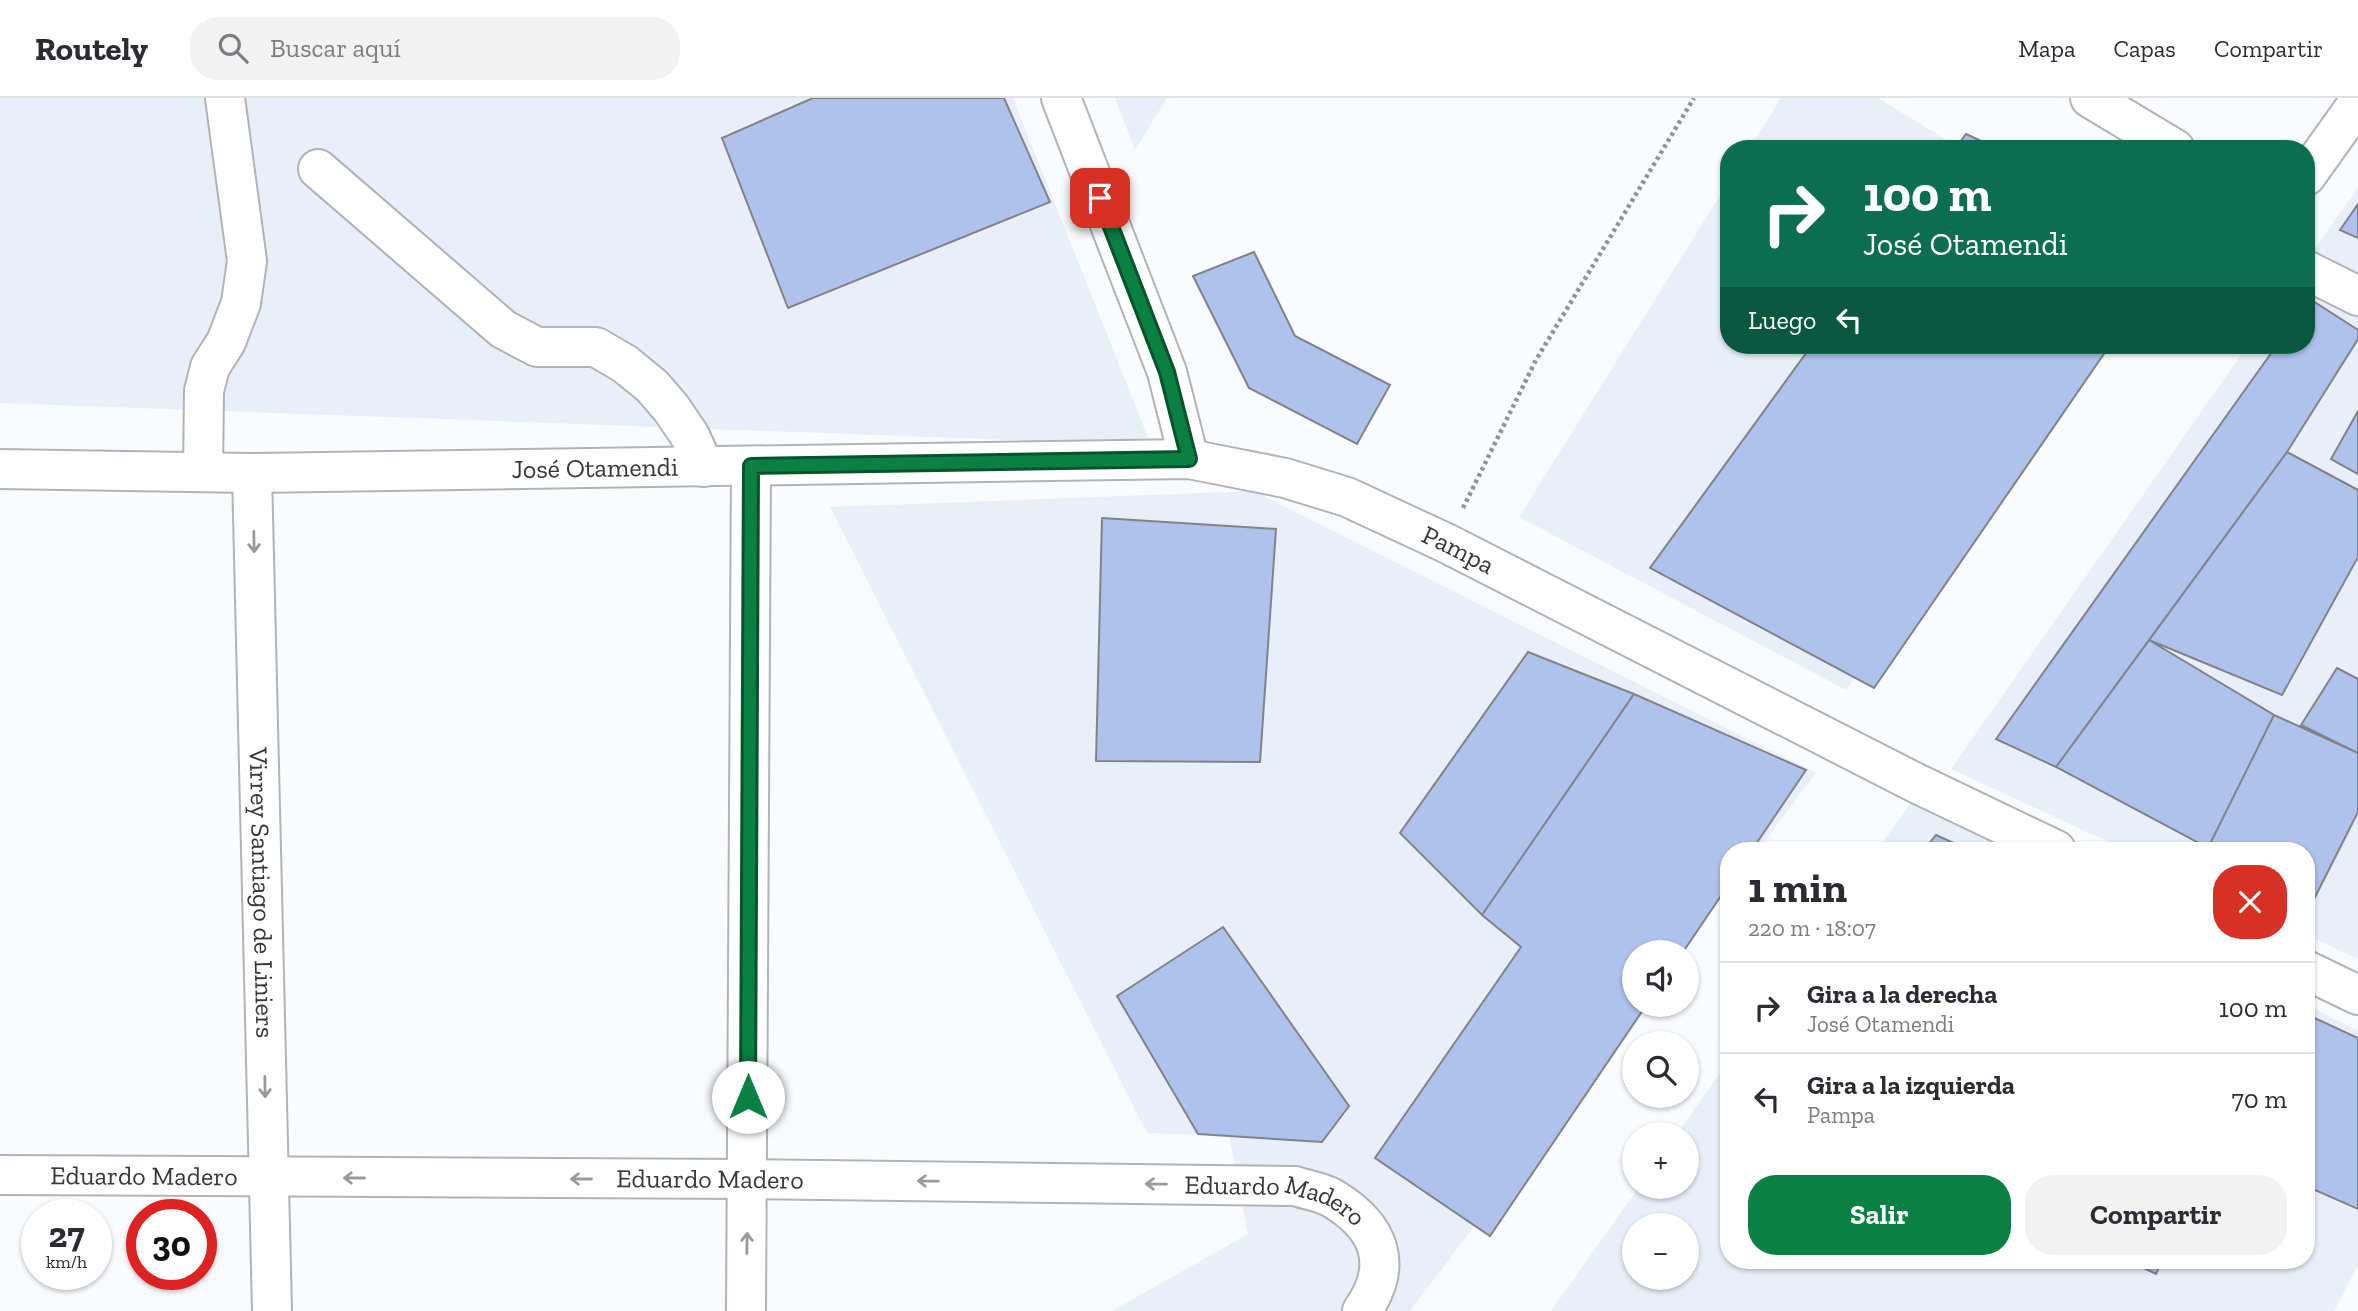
<!DOCTYPE html>
<html lang="es">
<meta charset="utf-8">
<style>
body{margin:0;font-family:"Zilla Slab",serif;background:#f2f2f3;color:#2b2b33;height:100vh;display:flex;flex-direction:column;font-size:26px;white-space:nowrap}
*{box-sizing:border-box;margin:0}
p{font-size:23px;color:#7c7c81}
.icon{flex:none;width:38px;height:38px;fill:none;stroke:currentColor;stroke-width:2;stroke-linecap:round;stroke-linejoin:round}
.map{position:relative;flex:1;overflow:hidden}
.panel{position:absolute;left:1720px;top:744px;width:595px;height:427px;display:flex;flex-direction:column;background:#fff;border-radius:28px;box-shadow:0 2px 5px #0004}
.panel>*{flex:none}
.hud{position:absolute;left:1720px;top:42px;width:595px;height:214px;border-radius:28px;box-shadow:0 2px 5px #0004;background:#0b6e4f;color:#fff;overflow:hidden}
.buttons{position:absolute;left:1622px;top:842px;display:grid;gap:14px}
.buttons a{display:grid;place-items:center;width:77px;height:77px;border-radius:50%;background:#fff;box-shadow:0 2px 5px #0004;font-size:35px}
.speed{position:absolute;left:21px;top:1101px;display:flex;gap:14px;font-size:35px;font-weight:700;text-align:center}
.speed>*{display:grid;place-content:center;width:91px;height:91px;border-radius:50%;background:#fff;box-shadow:0 2px 5px #0004;line-height:1}
.speed small{font-size:18px;font-weight:400}
.speed .limit{border:10px solid #d22;background:#fff;color:#111}
.pin{position:absolute;display:grid;place-items:center;width:60px;height:60px;color:#fff;margin:-30px;border-radius:14px;box-shadow:0 4px 10px #0006}
.me{position:absolute;width:77px;margin:-38px;rotate:0deg;stroke-linejoin:round;filter:drop-shadow(0 0 5px #0008)}
.turn{display:flex;align-items:center;gap:24px;height:147px;padding:0 28px;font-size:32px}
.turn .icon{width:91px;height:91px;stroke-width:2.5}
.turn b{display:block;font-size:49px;line-height:60px}
.then{display:flex;align-items:center;height:66px;padding:0 28px;background:#0003;gap:14px;font-size:26px}
.round{display:grid;place-items:center;flex:none;width:74px;height:74px;border-radius:28px;background:#f2f2f3}
.summary{display:flex;align-items:center;justify-content:space-between;height:119px;padding:0 28px}
h1{font-size:42px;font-weight:700;line-height:52px}
.action{display:flex;gap:14px;margin-top:auto;padding:14px 28px}
.action a{flex:1;height:80px;border-radius:28px;background:#0b8043;color:#fff;font-size:28px;font-weight:700;line-height:80px;text-align:center}
.action a+a{background:#f2f2f3;color:#2b2b33}
ul{padding:0;list-style:none}
li{display:flex;align-items:center;gap:21px;height:91px;padding:0 28px;border-top:2px solid #e1e1e2}
li div{flex:1}
li b{display:block;font-size:26px}
li em{font-style:normal}
header{display:flex;align-items:center;gap:42px;box-sizing:border-box;height:98px;padding:0 35px;background:#fff;border-bottom:2px solid #e1e1e2}
header strong{font-size:33px}
nav{display:flex;gap:38px;margin-inline-start:auto;font-size:24px}
.search{width:490px;height:63px;background:#f2f2f3;display:flex;align-items:center;gap:18px;box-sizing:border-box;padding:0 24px;border-radius:28px;color:#7c7c81;font-size:26px}
.map>svg:first-child{display:block}
.built{fill:#e9eff9;fill-rule:evenodd}
.building{fill:#aec2ed;stroke:#818386;stroke-width:2}
.lines{fill:none;stroke-linecap:round;stroke-linejoin:round}
.minor-casing{stroke:#b2b3b7;stroke-width:42}
.path{stroke:#919294;stroke-width:4.5;stroke-dasharray:3.5 3.5;stroke-linecap:butt}
.minor{stroke:#fff;stroke-width:38}
.oneway{stroke:#9a9a9b}
.route-casing{stroke:#07532c;stroke-width:18}
.route{stroke:#0b8043;stroke-width:12}
.labels{text-anchor:middle;dominant-baseline:central;stroke-width:5;stroke-linejoin:round;paint-order:stroke}
.street-label{font-size:26px;fill:#353637;stroke:#fff}
</style>
<header>
<strong>Routely</strong>
<div class="search"><svg class="icon" aria-label="search" viewBox="0 0 24 24"><circle cx="10" cy="10" r="6"/><path d="M15 15l6 6"/></svg>Buscar aquí</div>
<nav><a>Mapa</a><a>Capas</a><a>Compartir</a></nav>
</header>
<div class="map">
<svg width="2358" height="1213" viewBox="0 0 2358 1213">
<rect width="100%" height="100%" fill="#fafbff"/>
<path class="built" d="M0,0H1013L1151,347L0,305Z
M1115,0H1167L1135,52Z
M1781,0H1878L1961,51H1749Z
M1729,83V247H2097L1846,592L1519,419Z
M2358,89V861L2307,837L2306,752H2126L1951,671L2248,247H2306L2307,162Z
M1254,393L1816,675L1758,752H1729V790L1681,854H1634V906L1641,907L1410,1213H1112L1248,1136L1229,1038L1147,1035L830,409Z
M1912,703L2008,752H1877Z
M2307,907L2358,933V1167L2334,1213H1551L1639,1089L1687,1088V1036H1677L1729,962V1162H2306ZM1634,1127H1687V1180H1634Z"/>
<path class="building" d="M813,0H1004L1050,104L788,210L722,40Z
M1966,36L1998,51H1955Z
M2358,106V140L2340,132Z
M1254,154L1295,238L1390,287L1357,346L1249,290L1193,178Z
M2310,201L2358,232V241L2287,354L2056,669L1996,641L2277,247H2306V206Z
M1812,247H2110L1874,590L1650,470Z
M2358,313V376L2331,361Z
M2287,354L2358,392V459L2282,597L2149,542Z
M1102,420L1276,431L1260,664L1096,663Z
M2149,542L2274,617L2208,750L2056,669Z
M1528,554L1634,596L1482,817L1400,735Z
M2337,570L2358,581V655L2301,627Z
M1634,596L1806,672L1752,752H1729V786L1683,854H1634V906H1647L1490,1138L1375,1060L1521,849L1482,817Z
M2274,617L2358,655V714L2311,807L2306,804V752H2213L2208,750Z
M1936,737L1969,752H1924Z
M1223,829L1349,1008L1322,1044L1198,1036L1117,898Z
M2306,916L2358,940V1111L2306,1088Z
M2127,1162H2162L2156,1176Z"/>
<g class="lines">
<g class="minor-casing">
<g id="minor">
<path d="M1061,0L1167,274L1189,361"/>
<path d="M2090,0L2175,51"/>
<path d="M318,71L503,231L537,249H596L625,266L652,288L671,310L690,338L704,369"/>
<path d="M2306,78L2358,5"/>
<path d="M2306,172L2358,198"/>
<path id="s1" d="M0,371L252,375L1189,361L1285,380L1347,399L1446,445L1916,685L2056,752"/>
<path d="M203,374L204,293L210,269L226,244L241,205L247,163L225,0"/>
<path id="s2" d="M252,375L272,1213"/>
<path d="M2306,872L2358,897"/>
<path id="s3" d="M0,1077L747,1081L1295,1088C1307,1092 1321,1094 1332,1100C1379,1128 1395,1166 1362,1213"/>
<path d="M746,1213L751,368"/>
</g>
</g>
<path class="path" d="M1463,410L1536,262L1694,0"/>
<use href="#minor" class="minor"/>
</g>
<defs><path id="oneway-shaft" d="M-6 0H5M1.5-3L5.5 0L1.5 3" fill="none" stroke-width="1.6" stroke-linecap="round" stroke-linejoin="round" transform="scale(1.75)"/></defs>
<g class="oneway">
<use href="#oneway-shaft" transform="translate(254 444) rotate(89)"/>
<use href="#oneway-shaft" transform="translate(265 989) rotate(89)"/>
<use href="#oneway-shaft" transform="translate(354 1080) rotate(-180)"/>
<use href="#oneway-shaft" transform="translate(581 1081) rotate(-180)"/>
<use href="#oneway-shaft" transform="translate(928 1083) rotate(-179)"/>
<use href="#oneway-shaft" transform="translate(1156 1086) rotate(-179)"/>
<use href="#oneway-shaft" transform="translate(747 1145) rotate(-89)"/>
</g>
<g class="lines">
<g class="route-casing">
<path id="route" d="M748,999L751,368L1189,361L1167,274L1100,100"/>
</g>
<use href="#route" class="route"/>
</g>
<g class="labels">
<g class="street-label">
<text stroke="none"><textPath href="#s1" startOffset="595">José Otamendi</textPath></text>
<text stroke="none"><textPath href="#s1" startOffset="1475">Pampa</textPath></text>
<text stroke="none"><textPath href="#s2" startOffset="420">Virrey Santiago de Liniers</textPath></text>
<text stroke="none"><textPath href="#s3" startOffset="144">Eduardo Madero</textPath></text>
<text stroke="none"><textPath href="#s3" startOffset="710">Eduardo Madero</textPath></text>
<text stroke="none"><textPath href="#s3" startOffset="1278">Eduardo Madero</textPath></text>
</g>
</g>
</svg>
<div class="buttons">
<a><svg class="icon" aria-label="sound" viewBox="0 0 24 24"><path d="M4 9h4l5-4v14l-5-4H4zM17 9q2 3 0 6"/></svg></a>
<a><svg class="icon" aria-label="search" viewBox="0 0 24 24"><circle cx="10" cy="10" r="6"/><path d="M15 15l6 6"/></svg></a>
<a>+</a>
<a>−</a>
</div>
<div class="speed"><div>27<small>km/h</small></div><div class="limit">30</div></div>
<div class="pin" style="left:1100px;top:100px;background:#d93025"><svg class="icon" aria-label="arrive" viewBox="0 0 24 24"><path d="M6 21V4h12l-3 4 3 4H6"/></svg></div>
<svg class="me" style="left:748px;top:999px" viewBox="-20 -20 40 40"><circle r="19" fill="#fff"/><path d="M0-13L10 11 0 6-10 11z" fill="#0b8043"/></svg>
<div class="hud">
<div class="turn"><svg class="icon" aria-label="right" viewBox="0 0 24 24"><path d="M7 20v-9h11M14 6l5 5-5 5"/></svg><div><b>100 m</b>José Otamendi</div></div>
<div class="then">Luego<svg class="icon" aria-label="left" viewBox="0 0 24 24"><path d="M17 20v-9H6M10 6l-5 5 5 5"/></svg></div>
</div>
<section class="panel">
<div class="summary"><div><h1>1 min</h1><p>220 m · 18:07</p></div><a class="round" style="background:#d93025;color:#fff"><svg class="icon" aria-label="close" viewBox="0 0 24 24"><path d="M6 6l12 12M18 6L6 18"/></svg></a></div>
<ul>
<li><svg class="icon" aria-label="right" viewBox="0 0 24 24"><path d="M7 20v-9h11M14 6l5 5-5 5"/></svg><div><b>Gira a la derecha</b><p>José Otamendi</p></div><em>100 m</em></li>
<li><svg class="icon" aria-label="left" viewBox="0 0 24 24"><path d="M17 20v-9H6M10 6l-5 5 5 5"/></svg><div><b>Gira a la izquierda</b><p>Pampa</p></div><em>70 m</em></li>
</ul>
<div class="action"><a>Salir</a><a>Compartir</a></div>
</section>
</div>
